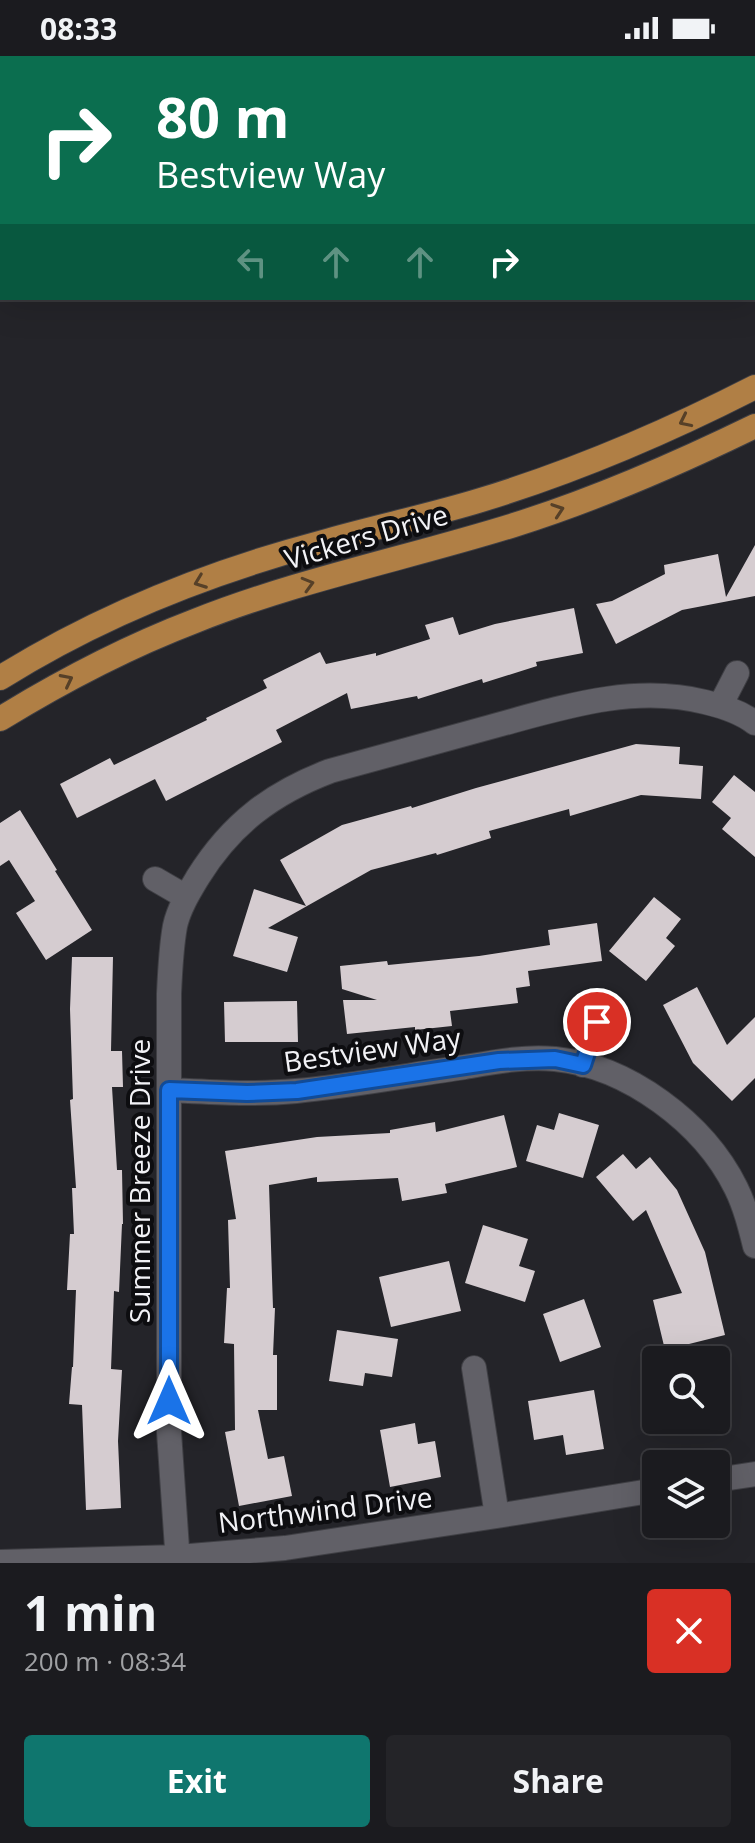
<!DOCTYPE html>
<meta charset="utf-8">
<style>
body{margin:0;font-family:"Open Sans",sans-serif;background:#242428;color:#f1f3f6;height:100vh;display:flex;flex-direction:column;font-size:30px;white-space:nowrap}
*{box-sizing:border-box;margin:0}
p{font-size:26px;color:#a0a1a4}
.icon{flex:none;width:44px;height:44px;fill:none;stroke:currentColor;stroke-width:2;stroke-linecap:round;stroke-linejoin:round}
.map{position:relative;height:1507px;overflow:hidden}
.panel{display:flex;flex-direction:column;background:#1b1b1f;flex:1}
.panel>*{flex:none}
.top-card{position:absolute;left:0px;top:0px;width:756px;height:244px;box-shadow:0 8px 32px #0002,0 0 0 2px #39393d;background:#0b6e4f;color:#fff;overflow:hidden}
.fabs{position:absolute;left:642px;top:1290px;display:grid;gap:16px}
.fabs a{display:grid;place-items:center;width:88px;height:88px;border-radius:8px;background:#1b1b1f;box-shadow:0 8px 32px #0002,0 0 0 2px #39393d;font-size:40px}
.pin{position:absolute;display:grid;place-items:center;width:68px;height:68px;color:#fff;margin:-34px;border:4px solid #fff;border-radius:50%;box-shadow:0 2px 8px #0007}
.me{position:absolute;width:88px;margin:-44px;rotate:0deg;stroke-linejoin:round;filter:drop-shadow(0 0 6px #0008)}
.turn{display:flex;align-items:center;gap:28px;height:168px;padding:0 24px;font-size:36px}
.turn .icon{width:104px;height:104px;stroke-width:2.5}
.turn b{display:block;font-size:56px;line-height:68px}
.lanes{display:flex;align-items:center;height:76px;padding:0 24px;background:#0003;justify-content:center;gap:40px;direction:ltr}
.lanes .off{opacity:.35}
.round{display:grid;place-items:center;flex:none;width:84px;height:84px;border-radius:8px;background:#242428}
.overview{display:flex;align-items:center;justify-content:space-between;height:136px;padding:0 24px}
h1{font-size:48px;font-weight:700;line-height:60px}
.primary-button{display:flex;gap:16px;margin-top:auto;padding:16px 24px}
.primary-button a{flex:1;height:92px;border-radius:8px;background:#0f766e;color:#fff;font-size:32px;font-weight:700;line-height:92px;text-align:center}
.primary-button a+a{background:#242428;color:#f1f3f6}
.status{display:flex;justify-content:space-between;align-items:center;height:56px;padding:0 40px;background:#1b1b1f;direction:ltr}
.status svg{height:22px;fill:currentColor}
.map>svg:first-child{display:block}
.building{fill:#d5ccd0}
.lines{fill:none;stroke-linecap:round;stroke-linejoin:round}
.minor-casing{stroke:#3f3f44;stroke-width:26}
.major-casing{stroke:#3f3f44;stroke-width:26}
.minor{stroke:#616067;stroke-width:24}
.major{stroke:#b07f45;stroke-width:24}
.oneway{stroke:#564028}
.route-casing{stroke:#114b97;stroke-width:20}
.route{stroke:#1a73e8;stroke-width:14}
.labels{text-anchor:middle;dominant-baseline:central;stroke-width:8;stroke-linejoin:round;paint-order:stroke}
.street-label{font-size:28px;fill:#f2f2f6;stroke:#0d0d10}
</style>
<div class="status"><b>08:33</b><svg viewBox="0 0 49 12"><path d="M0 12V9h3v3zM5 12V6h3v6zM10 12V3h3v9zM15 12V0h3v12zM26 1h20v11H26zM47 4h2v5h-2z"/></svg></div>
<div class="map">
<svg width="755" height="1507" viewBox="0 0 755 1507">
<rect width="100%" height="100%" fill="#242429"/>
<path class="building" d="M755,489V540L682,554L616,588L596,548L612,545L665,518L664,509L718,498L726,541Z
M574,552L583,597L536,606L537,610L483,627L482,623L418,643L417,640L351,653L347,637L276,674L282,686L166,745L155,723L77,762L60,728L110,702L114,709L207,664L206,662L267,632L263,624L320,596L326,608L376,597V600L430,583L425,569L453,561L459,579L495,568Z
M636,688L680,691L679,708L703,710L701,743L641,739L570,760L569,753L489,775L491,782L437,799L436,797L371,814L268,872L298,881L287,916L233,900L254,833L306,850L280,804L342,769L411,750L412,752L476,732Z
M734,719L755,736V801L722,773L731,762L712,746Z
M20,754L57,814L55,815L92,874L46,904L16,857L35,845L9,804L0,810V767Z
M654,841L681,863L666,882L675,890L646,925L609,895Z
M597,867L602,905L528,915L530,930L516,932L518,947L450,955L452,970L415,974V971L347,978L343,944H377L342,933L340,910L387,905L388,909L479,900L550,889L548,874Z
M72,901H113L111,995H122L123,1031H112L117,1114H122L123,1168H122L119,1236L114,1235L111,1313L122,1314L118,1385L121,1452L86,1454L82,1349L69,1348L72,1311H73L76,1234H67L70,1178H74L72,1132H76L70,1044L73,1043L70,953Z
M697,931L727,989L755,961V1022L732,1045L693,1007L663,949Z
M297,945L298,986H225L224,946Z
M559,1057L599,1069L583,1122L526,1105L537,1069L554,1074Z
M504,1059L517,1111L445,1128L447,1137L402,1145L398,1122L317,1126V1121L269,1129L273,1252H275L273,1299H277V1354H258L268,1403L284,1400L292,1440L239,1450L225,1376L235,1374L234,1288L224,1287L227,1232H230L228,1164L236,1163L225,1095L317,1081L390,1077V1074L435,1066L436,1076Z
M623,1098L636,1113L650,1101L677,1134L705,1196L725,1279L665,1294L653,1244L682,1237L646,1154L633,1165L596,1121Z
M483,1169L528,1183L519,1210L535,1215L525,1246L465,1227Z
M449,1205L461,1255L391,1271L379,1221Z
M584,1243L601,1291L560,1306L543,1258Z
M337,1274L398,1283L392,1321L365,1317L363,1330L329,1325Z
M594,1334L604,1393L566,1399L563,1379L534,1384L528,1345Z
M415,1367L418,1388L435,1385L441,1421L390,1431L380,1374Z"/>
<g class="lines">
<g class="minor-casing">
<path id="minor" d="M659,0L660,2
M321,2L324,0
M730,2L732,0
M0,91L2,90
M720,650L737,617
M155,823L186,841
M583,1009L597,966
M169,1034C211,1036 254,1039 296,1035C352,1030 409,1019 465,1011C494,1006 525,1000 555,1003C628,1010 704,1067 736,1132C745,1150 750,1170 755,1190
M474,1312L497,1460
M716,1424L755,1418
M0,1506L178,1501L285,1492L497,1460L656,1434
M178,1507L169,1376V938C170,915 171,892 175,870C179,852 189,836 198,821C231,768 272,737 330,715C381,701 432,687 483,673C555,654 629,627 705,646C722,650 741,656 755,667"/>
</g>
<g class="major-casing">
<path id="major" d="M0,622C99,560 210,516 323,486C375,471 429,460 481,444C576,415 667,376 755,331
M0,663C62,625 127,591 195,565C298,524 408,502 514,469C597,443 677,408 755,370"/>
</g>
<use href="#minor" class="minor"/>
<use href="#major" class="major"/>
</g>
<defs><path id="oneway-chevron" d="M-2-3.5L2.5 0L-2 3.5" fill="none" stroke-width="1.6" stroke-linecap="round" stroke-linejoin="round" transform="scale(2)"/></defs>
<g class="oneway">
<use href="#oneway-chevron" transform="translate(685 365) rotate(154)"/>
<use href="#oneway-chevron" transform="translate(558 454) rotate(-19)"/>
<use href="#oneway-chevron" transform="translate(200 526) rotate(159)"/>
<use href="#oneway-chevron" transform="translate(308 528) rotate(-16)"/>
<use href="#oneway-chevron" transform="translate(67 624) rotate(-27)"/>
</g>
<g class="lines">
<g class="route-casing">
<path id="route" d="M169,1345V1034L247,1037L297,1035L499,1005L555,1003L583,1009L597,966"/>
</g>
<use href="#route" class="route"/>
</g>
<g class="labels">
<g class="street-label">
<text transform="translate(366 480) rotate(-16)">Vickers Drive</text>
<text transform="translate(372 993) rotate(-8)">Bestview Way</text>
<text transform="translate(139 1125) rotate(-90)">Summer Breeze Drive</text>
<text transform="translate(325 1453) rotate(-7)">Northwind Drive</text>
</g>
</g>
</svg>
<div class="fabs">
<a><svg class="icon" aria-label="search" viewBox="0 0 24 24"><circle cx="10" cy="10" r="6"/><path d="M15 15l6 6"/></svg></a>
<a><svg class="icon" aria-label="layers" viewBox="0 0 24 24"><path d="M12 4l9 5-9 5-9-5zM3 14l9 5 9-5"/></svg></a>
</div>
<div class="pin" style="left:597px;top:966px;background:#d93025"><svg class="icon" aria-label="arrive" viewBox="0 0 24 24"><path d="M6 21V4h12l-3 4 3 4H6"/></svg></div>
<svg class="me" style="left:169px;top:1345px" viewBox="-20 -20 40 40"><path d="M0-17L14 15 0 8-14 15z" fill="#1a73e8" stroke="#fff" stroke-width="4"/></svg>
<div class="top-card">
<div class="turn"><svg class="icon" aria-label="right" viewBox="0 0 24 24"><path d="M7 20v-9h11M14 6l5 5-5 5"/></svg><div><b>80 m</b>Bestview Way</div></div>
<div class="lanes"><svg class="icon off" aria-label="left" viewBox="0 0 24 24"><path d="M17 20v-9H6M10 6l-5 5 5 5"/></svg><svg class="icon off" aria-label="ahead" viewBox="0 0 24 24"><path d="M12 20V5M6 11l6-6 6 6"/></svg><svg class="icon off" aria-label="ahead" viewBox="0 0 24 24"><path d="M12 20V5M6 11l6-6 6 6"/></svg><svg class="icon" aria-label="right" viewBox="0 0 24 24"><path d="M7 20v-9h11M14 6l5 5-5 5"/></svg></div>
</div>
</div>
<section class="panel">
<div class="overview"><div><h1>1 min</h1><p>200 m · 08:34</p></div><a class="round" style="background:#d93025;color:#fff"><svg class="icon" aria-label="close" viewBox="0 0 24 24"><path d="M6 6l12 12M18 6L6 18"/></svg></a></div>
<div class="primary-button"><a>Exit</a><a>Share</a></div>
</section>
